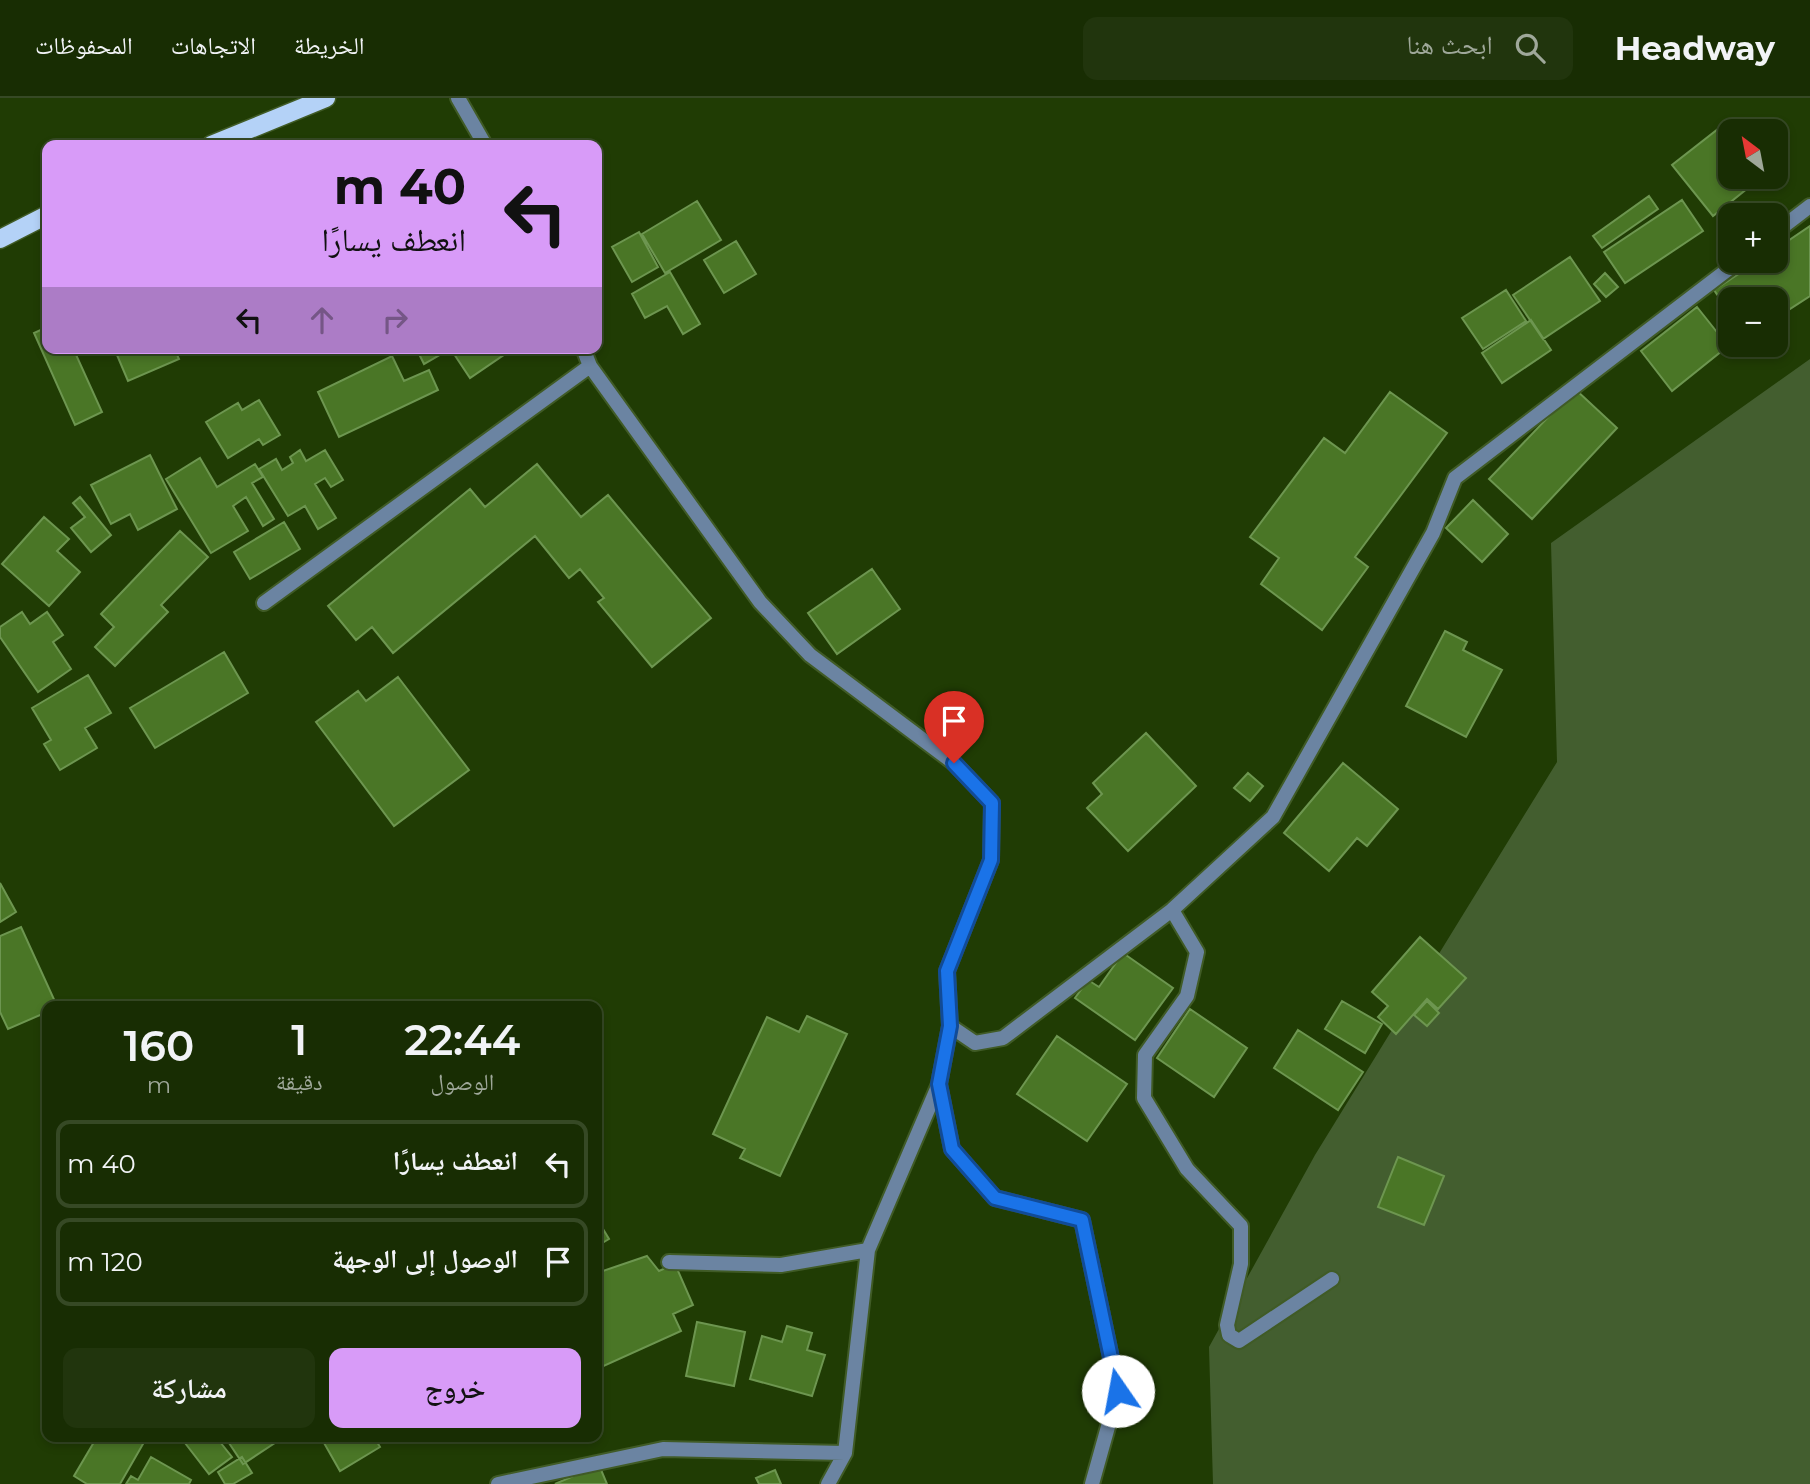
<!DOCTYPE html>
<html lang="ar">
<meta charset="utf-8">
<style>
body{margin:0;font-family:Montserrat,"Noto Naskh Arabic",sans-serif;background:#21350d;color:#f1f3f6;direction:rtl;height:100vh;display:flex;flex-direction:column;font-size:26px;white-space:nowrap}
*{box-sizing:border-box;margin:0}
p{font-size:23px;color:#9fa89a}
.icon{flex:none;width:38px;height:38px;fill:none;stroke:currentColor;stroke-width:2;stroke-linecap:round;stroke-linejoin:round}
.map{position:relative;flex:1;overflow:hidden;direction:ltr}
.drawer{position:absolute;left:42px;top:903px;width:560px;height:441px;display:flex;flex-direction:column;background:#182d03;border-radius:14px;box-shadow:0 4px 10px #0003,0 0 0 2px #364925;direction:rtl}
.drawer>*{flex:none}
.hud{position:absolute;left:42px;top:42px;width:560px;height:214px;border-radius:14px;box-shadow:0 4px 10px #0003,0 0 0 2px #364925;direction:rtl;background:#d89bf8;color:#111;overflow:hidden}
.needle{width:46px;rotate:328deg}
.buttons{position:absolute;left:1718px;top:21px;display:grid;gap:14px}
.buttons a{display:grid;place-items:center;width:70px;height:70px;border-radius:14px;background:#182d03;box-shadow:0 4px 10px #0003,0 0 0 2px #364925;font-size:35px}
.pin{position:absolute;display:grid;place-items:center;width:60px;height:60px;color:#fff;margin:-72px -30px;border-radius:50% 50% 50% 0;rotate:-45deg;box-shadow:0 0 7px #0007}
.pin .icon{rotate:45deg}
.me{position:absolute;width:77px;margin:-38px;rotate:348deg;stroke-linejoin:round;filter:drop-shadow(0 0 5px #0008)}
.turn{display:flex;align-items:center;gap:24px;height:147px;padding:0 21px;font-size:32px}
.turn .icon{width:91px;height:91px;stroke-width:2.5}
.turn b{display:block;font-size:49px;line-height:60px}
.lanes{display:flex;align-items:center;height:66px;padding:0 21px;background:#0003;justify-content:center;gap:35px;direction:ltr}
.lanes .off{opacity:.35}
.eta{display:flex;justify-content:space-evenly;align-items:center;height:119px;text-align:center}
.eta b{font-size:42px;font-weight:600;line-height:49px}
.action{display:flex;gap:14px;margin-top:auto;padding:14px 21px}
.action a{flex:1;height:80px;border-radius:14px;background:#d89bf8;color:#111;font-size:28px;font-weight:600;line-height:80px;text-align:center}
.action a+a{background:#21350d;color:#f1f3f6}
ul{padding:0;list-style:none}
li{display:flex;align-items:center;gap:21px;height:88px;margin:0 14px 10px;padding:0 7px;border:4px solid #364925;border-radius:14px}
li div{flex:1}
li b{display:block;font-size:26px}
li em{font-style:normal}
header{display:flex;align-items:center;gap:42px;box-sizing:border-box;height:98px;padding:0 35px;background:#182d03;border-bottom:2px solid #364925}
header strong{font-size:33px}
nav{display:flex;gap:38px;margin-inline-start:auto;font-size:24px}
.search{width:490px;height:63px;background:#21350d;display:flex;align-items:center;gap:18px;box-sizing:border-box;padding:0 24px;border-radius:14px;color:#9fa89a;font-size:26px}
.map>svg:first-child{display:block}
.green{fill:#435e2f}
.building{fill:#4a7626;stroke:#6d9650;stroke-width:2}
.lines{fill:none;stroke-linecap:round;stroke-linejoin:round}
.minor-casing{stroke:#405b26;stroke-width:18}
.primary-casing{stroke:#405b26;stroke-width:21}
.minor{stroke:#6b84a2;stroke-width:14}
.primary{stroke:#b4d2f7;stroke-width:18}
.route-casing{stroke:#114b97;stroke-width:18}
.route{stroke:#1a73e8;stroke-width:12}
</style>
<header>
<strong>Headway</strong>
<div class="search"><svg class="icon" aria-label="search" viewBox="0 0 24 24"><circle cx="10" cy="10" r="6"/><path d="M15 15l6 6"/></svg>ابحث هنا</div>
<nav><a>الخريطة</a><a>الاتجاهات</a><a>المحفوظات</a></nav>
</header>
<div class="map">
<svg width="1810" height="1386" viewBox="0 0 1810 1386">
<rect width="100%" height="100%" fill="#203c04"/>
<path class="green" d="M1810,261V1386H1213L1209,1249L1315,1057L1557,664L1551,445Z"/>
<path class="building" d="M1727,24L1734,33H1731V79H1748L1753,86L1713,118L1672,67Z
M1649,98L1658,111L1602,150L1593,138Z
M1682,102L1703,133L1625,185L1604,154Z
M697,103L721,142L665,175L642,136Z
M1810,128V198L1776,220V201H1731V217L1714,192L1759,163H1776V151Z
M639,134L658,169L632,184L612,149Z
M736,143L756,176L724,195L704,162Z
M1570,159L1600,203L1543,241L1513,197Z
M670,174L700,226L683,236L667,208L645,220L632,196Z
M1605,175L1618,189L1606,199L1594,186Z
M1506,192L1526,223L1483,251L1462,220Z
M1697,209L1728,248L1672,293L1641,253Z
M1531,222L1551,252L1502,285L1482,255Z
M47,229V250H73L102,314L75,327L34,235Z
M114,250H174L179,261L128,283Z
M416,250H441L443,255L424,266Z
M450,250H514L470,280Z
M392,258L404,283L429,272L438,292L339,339L318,294Z
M1575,291L1617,330L1532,421L1489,381Z
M1390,294L1447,335L1355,459L1368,469L1322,532L1261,486L1279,460L1250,439L1324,340L1345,355Z
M259,302L280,337L263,347L259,341L228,360L206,324L238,305L242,312Z
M300,352L306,363L325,352L343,382L331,389L325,380L315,386L336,420L318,431L305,408L288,418L259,371L276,361L282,372L293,365L290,359Z
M150,357L177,411L138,432L130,416L111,426L91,387Z
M200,360L217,389L255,366L263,379L252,385L274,421L263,428L246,399L233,408L248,433L211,455L166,381Z
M537,366L581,419L608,397L711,520L652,569L598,504L604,500L580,471L569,480L535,438L393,555L372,529L356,542L328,508L470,391L485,409Z
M80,399L111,437L91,454L71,430L85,419L73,405Z
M1473,402L1508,436L1482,464L1446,430Z
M44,419L69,441L57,453L80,474L49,508L2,466Z
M284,424L300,451L250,481L234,454Z
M180,433L208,459L161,507L168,514L115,568L95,549L114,529L101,516Z
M872,471L900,511L837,556L808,515Z
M22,514L30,526L47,514L63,537L53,544L71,571L38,594L0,539V529Z
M1445,533L1467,544L1463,552L1502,572L1466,639L1406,608Z
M224,554L248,595L155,650L130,610Z
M88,577L111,615L85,630L97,650L60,672L44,646L51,642L32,610Z
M398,579L469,672L394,728L316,624L358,593L366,603Z
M1146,635L1196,688L1128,753L1087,710L1102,696L1093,685Z
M1343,665L1398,711L1367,748L1357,740L1329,773L1284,735Z
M1248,675L1263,688L1250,703L1234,690Z
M0,785L16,814L0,824Z
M21,829L57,908H47V914L8,931L0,914V838Z
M1420,839L1466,880L1438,911L1427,901L1396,936L1378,919L1388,908L1372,894Z
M1123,855L1173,890L1135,942L1075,900L1088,882L1099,889Z
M1342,903L1382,926L1365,955L1325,931Z
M1427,903L1439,915L1427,928L1414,917Z
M1190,911L1247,950L1214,999L1157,960Z
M807,918L847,936L780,1078L740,1060L745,1051L713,1036L767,919L799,934Z
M1298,932L1363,974L1338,1012L1274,970Z
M1057,938L1127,986L1087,1043L1017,996Z
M1398,1059L1444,1078L1424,1127L1378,1109Z
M597,1121L609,1141L597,1148Z
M647,1158L659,1173L675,1166L693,1207L673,1216L681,1233L597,1271V1175Z
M697,1224L745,1234L734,1288L686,1278Z
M787,1228L812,1235L807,1252L825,1257L812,1298L750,1281L762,1238L782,1244Z
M97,1339H147L120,1386H87L74,1378Z
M193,1339H216L232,1359L209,1376L185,1345Z
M225,1339H280L281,1341L243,1366Z
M335,1339H374L380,1349L340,1373L324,1345Z
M151,1359L191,1382L189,1386H126L131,1378L138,1382Z
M242,1359L252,1375L233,1386H225L218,1374Z
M599,1367L607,1386H555Z
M775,1372L781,1386H759L756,1380Z"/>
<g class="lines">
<g class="minor-casing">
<path id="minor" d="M458,0L485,47
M1776,134L1810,108
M583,250L590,268L760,504L810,557L954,665L992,705L991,762L947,873L950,928L975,945L1003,940L1172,812L1273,719L1433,435L1455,380L1739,163
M264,505L590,268
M1172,812L1197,854L1187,898L1145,957L1144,1000L1187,1071L1241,1128V1166L1227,1227L1229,1237L1239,1243L1332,1181
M950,928L939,986L952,1051L995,1100L1082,1122L1118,1293L1092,1386
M669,1164L781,1167L868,1152
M498,1386L663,1351L845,1355
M828,1386L845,1355L868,1152L939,986"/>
</g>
<g class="primary-casing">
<path id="primary" d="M211,47L326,0
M0,141L47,117"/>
</g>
<use href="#minor" class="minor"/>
<use href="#primary" class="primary"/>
</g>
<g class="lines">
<g class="route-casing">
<path id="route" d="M954,665L992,705L991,762L947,873L950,928L939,986L952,1051L995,1100L1082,1122L1118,1293"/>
</g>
<use href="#route" class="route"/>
</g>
</svg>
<div class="buttons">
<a><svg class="needle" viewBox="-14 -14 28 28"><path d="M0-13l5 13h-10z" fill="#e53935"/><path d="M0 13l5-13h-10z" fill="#9fa89a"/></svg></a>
<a>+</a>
<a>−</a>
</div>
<div class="pin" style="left:954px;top:665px;background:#d93025"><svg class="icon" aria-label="arrive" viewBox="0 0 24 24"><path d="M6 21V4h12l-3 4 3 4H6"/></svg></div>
<svg class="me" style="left:1118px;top:1293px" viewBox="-20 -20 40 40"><circle r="19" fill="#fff"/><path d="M0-13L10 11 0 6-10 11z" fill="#1a73e8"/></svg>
<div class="hud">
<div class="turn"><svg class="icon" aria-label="left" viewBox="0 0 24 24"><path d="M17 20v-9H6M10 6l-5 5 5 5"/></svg><div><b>40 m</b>انعطف يسارًا</div></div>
<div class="lanes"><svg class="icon" aria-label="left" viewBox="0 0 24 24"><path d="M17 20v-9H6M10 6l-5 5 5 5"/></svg><svg class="icon off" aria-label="ahead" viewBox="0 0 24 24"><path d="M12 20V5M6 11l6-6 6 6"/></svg><svg class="icon off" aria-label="right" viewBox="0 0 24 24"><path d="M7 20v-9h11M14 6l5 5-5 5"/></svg></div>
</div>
<section class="drawer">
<div class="eta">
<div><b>22:44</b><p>الوصول</p></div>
<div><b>1</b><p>دقيقة</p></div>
<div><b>160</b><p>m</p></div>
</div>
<ul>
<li><svg class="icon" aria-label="left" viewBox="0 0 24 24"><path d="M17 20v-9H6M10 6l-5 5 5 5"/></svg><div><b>انعطف يسارًا</b></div><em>40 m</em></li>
<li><svg class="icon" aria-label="arrive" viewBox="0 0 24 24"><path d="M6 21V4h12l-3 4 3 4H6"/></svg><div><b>الوصول إلى الوجهة</b></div><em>120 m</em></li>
</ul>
<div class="action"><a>خروج</a><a>مشاركة</a></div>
</section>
</div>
